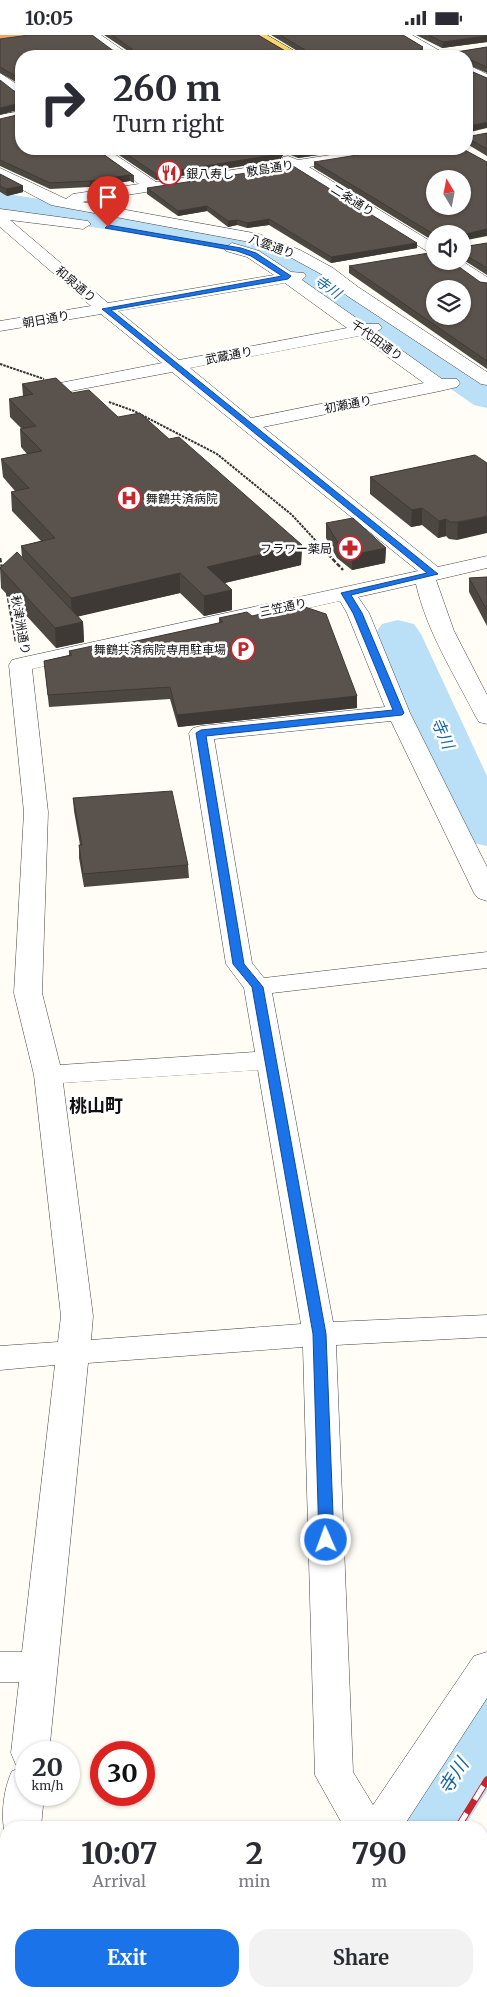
<!DOCTYPE html>
<meta charset="utf-8">
<style>
body{margin:0;font-family:Merriweather,"Noto Sans JP",serif;background:#f2f2f3;color:#2b2b33;height:100vh;display:flex;flex-direction:column;font-size:19px;white-space:nowrap}
*{box-sizing:border-box;margin:0}
p{font-size:16px;color:#7c7c81}
.icon{flex:none;width:28px;height:28px;fill:none;stroke:currentColor;stroke-width:2;stroke-linecap:round;stroke-linejoin:round}
.map{position:relative;flex:1;overflow:hidden}
.drawer{position:absolute;left:0px;top:1786px;width:488px;height:176px;display:flex;flex-direction:column;background:#fff;border-radius:20px 20px 0 0;box-shadow:0 1px 4px #0004}
.drawer>*{flex:none}
.banner{position:absolute;left:15px;top:15px;width:458px;height:105px;border-radius:20px;box-shadow:0 1px 4px #0004;background:#fff;color:#2b2b33;overflow:hidden}
.needle{width:32px;rotate:350deg}
.buttons{position:absolute;left:426px;top:135px;display:grid;gap:10px}
.buttons a{display:grid;place-items:center;width:45px;height:45px;border-radius:50%;background:#fff;box-shadow:0 1px 4px #0004;font-size:25px}
.speed{position:absolute;left:15px;top:1706px;display:flex;gap:10px;font-size:25px;font-weight:700;text-align:center}
.speed>*{display:grid;place-content:center;width:65px;height:65px;border-radius:50%;background:#fff;box-shadow:0 1px 4px #0004;line-height:1}
.speed small{font-size:12px;font-weight:400}
.speed .limit{border:8px solid #d22;background:#fff;color:#111}
.pin{position:absolute;display:grid;place-items:center;width:42px;height:42px;color:#fff;margin:-51px -21px;border-radius:50% 50% 50% 0;rotate:-45deg;box-shadow:0 0 5px #0007}
.pin .icon{rotate:45deg}
.me{position:absolute;width:55px;margin:-28px;rotate:358deg;stroke-linejoin:round;filter:drop-shadow(0 0 4px #0008)}
.turn{display:flex;align-items:center;gap:18px;height:105px;padding:0 15px;font-size:22px}
.turn .icon{width:65px;height:65px;stroke-width:2.5}
.turn b{display:block;font-size:35px;line-height:42px}
.eta{display:flex;justify-content:space-evenly;align-items:center;height:85px;text-align:center}
.eta b{font-size:30px;font-weight:700;line-height:35px}
.action{display:flex;gap:10px;margin-top:auto;padding:10px 15px}
.action a{flex:1;height:58px;border-radius:20px;background:#1a73e8;color:#fff;font-size:20px;font-weight:700;line-height:58px;text-align:center}
.action a+a{background:#f2f2f3;color:#2b2b33}
.status{display:flex;justify-content:space-between;align-items:center;height:35px;padding:0 25px;background:#fff;direction:ltr}
.status svg{height:14px;fill:currentColor}
.map>svg:first-child{display:block}
.lines{fill:none;stroke-linecap:round;stroke-linejoin:round}
.river{fill:#b9e0f7;fill-rule:evenodd}
.minor-casing{stroke:#444;stroke-width:1}
.major-casing{stroke:#222;stroke-width:1}
.highway-casing{stroke:#222;stroke-width:1}
.path-far1{stroke:#333;stroke-width:2;stroke-dasharray:2.5 1;stroke-linecap:butt}
.path{stroke:#333;stroke-width:2.5;stroke-dasharray:4.5 2;stroke-linecap:butt}
.minor{fill:#fff;fill-rule:evenodd}
.major{fill:#f9d66b;fill-rule:evenodd}
.highway{fill:#f5a25d;fill-rule:evenodd}
.rail-casing{stroke:#c4262e;stroke-width:7}
.rail{stroke:#fff;stroke-width:5;stroke-dasharray:16;stroke-linecap:butt}
.wall{fill:#4d4742}
.shaded-wall{fill:#3f3936}
.building{fill:#5a524d;stroke:#3f3936;fill-rule:evenodd}
.route{fill:#1a73e8;stroke:#114b97}
.labels{text-anchor:middle;dominant-baseline:central;stroke-width:5;stroke-linejoin:round;paint-order:stroke}
.far-street-label{font-size:12px;fill:#111;stroke:#fff}
.far-poi-label{font-size:12px;fill:#111;stroke:#fff;text-anchor:start}
.far-water-label{font-size:14px;font-style:italic;fill:#1768a6;stroke:#fff}
.water-label{font-size:16px;font-style:italic;fill:#1768a6;stroke:#fff}
.quarter-label{font-size:18px;font-weight:bold;fill:#111;stroke:#fff}
.near-water-label{font-size:19px;font-style:italic;fill:#1768a6;stroke:#fff}
</style>
<div class="status"><b>10:05</b><svg viewBox="0 0 49 12"><path d="M0 12V9h3v3zM5 12V6h3v6zM10 12V3h3v9zM15 12V0h3v12zM26 1h20v11H26zM47 4h2v5h-2z"/></svg></div>
<div class="map">
<svg width="487" height="1962" viewBox="0 0 487 1962">
<rect width="100%" height="100%" fill="#fffdf5"/>
<g class="lines">
<path class="river" d="M0,158L197,188L291,212L487,345V373L474,370L267,226L196,208L0,178Z
M398,585L414,589L421,599L487,741V811L469,807L461,796L375,599L382,589Z
M487,1656V1756L464,1792H377L389,1766L459,1665Z
M262,1956H352L349,1962H260Z"/>
<g class="minor-casing">
<path id="minor" d="M86,0H101L131,21H116Z
M396,0H412L449,21H434Z
M466,29L487,39V48L466,38Z
M0,38L21,52V62L16,61L0,48Z
M21,76V84L0,88V80Z
M91,114H107L156,147L282,127L283,122L288,121L298,125L369,114H402L395,118L309,132L435,209V221L293,134L82,167L259,199L300,215L333,233L358,252L487,337V350L481,349L346,260L321,239L288,221L255,208L51,170L0,143V133L66,164L73,159L139,149Z
M0,174L88,186L91,189L83,194L10,185L108,268L274,240L247,222L226,216L224,213L232,208L259,216L291,237L304,238L306,241L302,245L365,289H379L382,293L376,297L442,344H457L460,348L457,352L440,356L263,392L438,532L487,521V533L436,545L454,596L487,660V689L479,687L476,682C454,639 427,597 416,549L358,562L369,578L410,678L487,832V866L478,863L474,858L391,686L214,704L252,928L264,943L487,917V933L272,958L333,1287L487,1280V1302L336,1310L353,1737L373,1770L474,1621L487,1617V1663L403,1792H344L315,1740L303,1312L88,1328L49,1718H26V1760H44L41,1792H6V1803C0,1784 3,1755 12,1736L24,1732L16,1730L11,1718L19,1647H0V1617H22L55,1330L0,1335V1311L58,1307L61,1281L34,1040L14,958L24,777L9,630L12,625L20,623L418,536L172,337L66,357L60,356L57,352L60,348L162,328L101,279L0,296V286L91,271L0,192ZM285,248L347,293L179,325L118,276ZM359,301L424,348L251,383L190,333ZM340,566L347,578L385,672L201,691L193,693L189,698L226,929L244,953L255,1017L60,1030L42,958L48,777L32,634ZM258,1035L301,1289L91,1305L93,1281L63,1048Z
M443,226H462L487,242V254L481,252Z
M487,1811V1855L481,1857V1813Z
M0,1855H6V1891H0Z
M487,1873V1911L481,1912V1874Z
M6,1912V1956H25V1962H0V1914Z
M250,1956H294L291,1962H248Z
M390,1956H434L431,1962H388Z"/>
</g>
<g class="major-casing">
<path id="major" d="M252,0H267L303,21H288Z"/>
</g>
<g class="highway-casing">
<path id="highway" d="M0,0H35L29,4L0,8Z"/>
</g>
<path class="path-far1" d="M0,329L44,344
M109,367L134,376L217,419L292,480L329,520"/>
<path class="path" d="M328,519L343,535
M0,523L2,533
M7,557L16,607"/>
<use href="#minor" class="minor"/>
<use href="#major" class="major"/>
<use href="#highway" class="highway"/>
<g class="rail-casing">
<path id="rail" d="M458,1792L487,1745
M356,1962L359,1956"/>
</g>
<use href="#rail" class="rail"/>
</g>
<path class="wall" d="M104,0H258L287,17H299L271,0H403L423,12V17H456L487,12V38L466,29V21H21V50L0,38V4L115,17L128,16Z
M416,0H487V8V7L442,13Z
M0,84L96,114L134,141V148L130,146L90,152L50,154L0,131Z
M487,98V121L467,109L466,110V102Z
M110,114H358L298,123L288,119L283,120L280,125L156,145Z
M314,127H487V201L435,199V207L314,133Z
M0,139L23,151V157L7,161L0,157Z
M147,153L417,208V213L331,228L269,190L247,193L237,190L228,192L207,176L178,181L147,159Z
M487,208V240L462,224L463,212Z
M349,231L480,247L487,248V334L349,238Z
M22,349L72,358L118,382L169,404L302,510L301,530L225,548L232,555V575L204,581L180,558L78,581L83,587L84,607L56,613L1,553L0,533L22,523L21,511L41,506L12,476L11,457L15,456L3,442L1,424L27,419L21,412L20,394H22L10,382L9,364L23,361Z
M475,420L457,505L449,504L446,501L438,503L422,490L411,492L370,459V442Z
M326,488L386,513L385,528L352,535L337,523L326,503Z
M487,542V591L469,557V543Z
M252,581L357,661V673L178,692L170,664L49,672L44,626L69,620V616L100,614L219,588V583Z
M73,763L188,830L189,843L84,852L79,823V810H80L74,776Z"/>
<path class="shaded-wall" d="M487,1V7L442,13L443,7Z
M20,68L21,74L0,80V73Z
M487,87V93L466,98V92Z
M283,114H288V119L283,120L280,125L156,145V139Z
M317,114H358L298,123V117Z
M129,140L130,146L90,152V146Z
M23,151V157L7,161L6,154Z
M207,171V176L178,181V176Z
M269,184V190L247,193V188Z
M237,185V190L228,192V186Z
M487,194V201L462,206V200Z
M417,208V213L331,228V222Z
M422,473V490L411,492L412,475Z
M487,481V498L457,505L458,487Z
M446,484V501L438,503L439,486Z
M302,510L301,530L207,552V532Z
M386,513L385,528L352,535V520Z
M180,538V558L72,583L71,563Z
M232,555V575L204,581V561Z
M83,587L84,607L56,613L55,593Z
M357,661V673L178,692L177,680Z"/>
<path class="building" d="M29,0H92L115,17L132,16V14L112,0H258L287,17H303L305,15L280,0H403L423,12L420,15L422,17H456L487,12V32L466,23V21H21V44L0,32V4Z
M428,0H487V1L443,7Z
M466,34L487,43V87L466,92Z
M0,45L14,56L21,57V69L20,68L0,73Z
M21,79V114H96L134,141L129,140L90,146L50,148L0,125V84Z
M487,98V114L467,103L466,104V102Z
M119,114H283L280,119L156,139Z
M290,114H317L298,117Z
M394,114H463L487,127V194L462,200V199H435V200L314,127ZM435,144H462V171H435Z
M293,131L417,208L331,222L269,184L247,188L237,185L228,186L207,171L178,176L147,153Z
M0,139L23,151L6,154L0,151Z
M487,208V233L462,218V212Z
M435,217V226H451L480,247L487,248V326L349,231ZM435,254H462V281H435Z
M56,343L72,358L89,355L118,382L140,378L169,404L179,402L302,510L207,532L232,555L204,561L180,538L71,563L21,511L55,503L11,457L29,453L1,424L42,416L20,394L36,391L9,364L33,359L22,349Z
M475,420L487,428V481L458,487H450L446,484L439,486L422,473L412,475L370,442Z
M353,483L386,513L352,520L338,508L326,488Z
M17,517L83,587L55,593L0,533Z
M487,542V575L469,543Z
M299,570L326,579L357,661L177,680L170,652L48,660L44,626L72,620L69,616L97,610L100,614L223,587L219,583L247,577L252,581Z
M172,756L188,830L83,839L79,810H82L73,763Z"/>
<path class="route" d="M108,190L241,213L256,218L291,241L288,244L111,275L438,539L351,560L362,578L404,678L402,680L206,701L244,929L263,952L326,1299L334,1505L332,1509H321L319,1505L313,1299L252,952L233,929L196,698L201,695L393,675L353,578L341,558L427,538L102,274L282,241L251,221L237,216L105,193Z"/>
<defs>
<g id="restaurant-ring" transform="scale(1.25)"><circle r="9.5" fill="#fff" stroke="#c4262e" stroke-width="1.5"/><path d="M-5-6h1v4h1v-4h1v4h1v-4h1v5L-1.5 .5V6h-2V.5L-5-1ZM5-6V6H3V1.5H1.5Q1.5-4 5-6Z" fill="#c4262e"/></g>
<g id="hospital-ring" transform="scale(1.25)"><circle r="9.5" fill="#fff" stroke="#c4262e" stroke-width="1.5"/><path d="M-5-5h3v3.5h4V-5h3V5h-3V1.5h-4V5h-3Z" fill="#c4262e"/></g>
<g id="pharmacy-ring" transform="scale(1.25)"><circle r="9.5" fill="#fff" stroke="#c4262e" stroke-width="1.5"/><path d="M-2-6h4v4h4v4h-4v4h-4v-4h-4v-4h4Z" fill="#c4262e"/></g>
<g id="parking-ring" transform="scale(1.25)"><circle r="9.5" fill="#fff" stroke="#c4262e" stroke-width="1.5"/><path d="M-3.5-5.5H1a3.5 3.5 0 0 1 0 7H-1V5.5H-3.5ZM-1-3.4V-.6H.8a1.4 1.4 0 0 0 0-2.8Z" fill="#c4262e"/></g>
</defs>
<g fill-rule="evenodd">
<use href="#restaurant-ring" x="169" y="138"/>
<use href="#hospital-ring" x="129" y="463"/>
<use href="#pharmacy-ring" x="350" y="513"/>
<use href="#parking-ring" x="243" y="614"/>
</g>
<g class="labels">
<g class="far-street-label">
<text transform="translate(270 133) rotate(-9)">敷島通り</text>
<text transform="translate(353 165) rotate(32)">二条通り</text>
<text transform="translate(272 211) rotate(20)">八雲通り</text>
<text transform="translate(76 249) rotate(40)">和泉通り</text>
<text transform="translate(46 284) rotate(-10)">朝日通り</text>
<text transform="translate(377 305) rotate(36)">千代田通り</text>
<text transform="translate(229 320) rotate(-11)">武蔵通り</text>
<text transform="translate(348 369) rotate(-11)">初瀬通り</text>
<text transform="translate(283 572) rotate(-12)">三笠通り</text>
<text transform="translate(21 590) rotate(80)">秋津洲通り</text>
</g>
<g class="far-poi-label">
<text x="186" y="138">銀八寿し</text>
<text x="146" y="463">舞鶴共済病院</text>
<text x="332" y="513" text-anchor="end">フラワー薬局</text>
<text x="226" y="614" text-anchor="end">舞鶴共済病院専用駐車場</text>
</g>
<g class="far-water-label">
<text transform="translate(328 252) rotate(35)">寺川</text>
</g>
<g class="water-label">
<text transform="translate(443 698) rotate(66)">寺川</text>
</g>
<g class="quarter-label">
<text x="96" y="1070">桃山町</text>
</g>
<g class="near-water-label">
<text transform="translate(453 1741) rotate(-57)">寺川</text>
</g>
</g>
</svg>
<div class="buttons">
<a><svg class="needle" viewBox="-14 -14 28 28"><path d="M0-13l5 13h-10z" fill="#e53935"/><path d="M0 13l5-13h-10z" fill="#7c7c81"/></svg></a>
<a><svg class="icon" aria-label="sound" viewBox="0 0 24 24"><path d="M4 9h4l5-4v14l-5-4H4zM17 9q2 3 0 6"/></svg></a>
<a><svg class="icon" aria-label="layers" viewBox="0 0 24 24"><path d="M12 4l9 5-9 5-9-5zM3 14l9 5 9-5"/></svg></a>
</div>
<div class="speed"><div>20<small>km/h</small></div><div class="limit">30</div></div>
<div class="pin" style="left:108px;top:192px;background:#d93025"><svg class="icon" aria-label="arrive" viewBox="0 0 24 24"><path d="M6 21V4h12l-3 4 3 4H6"/></svg></div>
<svg class="me" style="left:326px;top:1505px" viewBox="-20 -20 40 40"><circle r="17" fill="#1a73e8" stroke="#fff" stroke-width="3"/><path d="M0-11L8 9 0 5-8 9z" fill="#fff"/></svg>
<div class="banner">
<div class="turn"><svg class="icon" aria-label="right" viewBox="0 0 24 24"><path d="M7 20v-9h11M14 6l5 5-5 5"/></svg><div><b>260 m</b>Turn right</div></div>
</div>
<section class="drawer">
<div class="eta">
<div><b>10:07</b><p>Arrival</p></div>
<div><b>2</b><p>min</p></div>
<div><b>790</b><p>m</p></div>
</div>
<div class="action"><a>Exit</a><a>Share</a></div>
</section>
</div>
